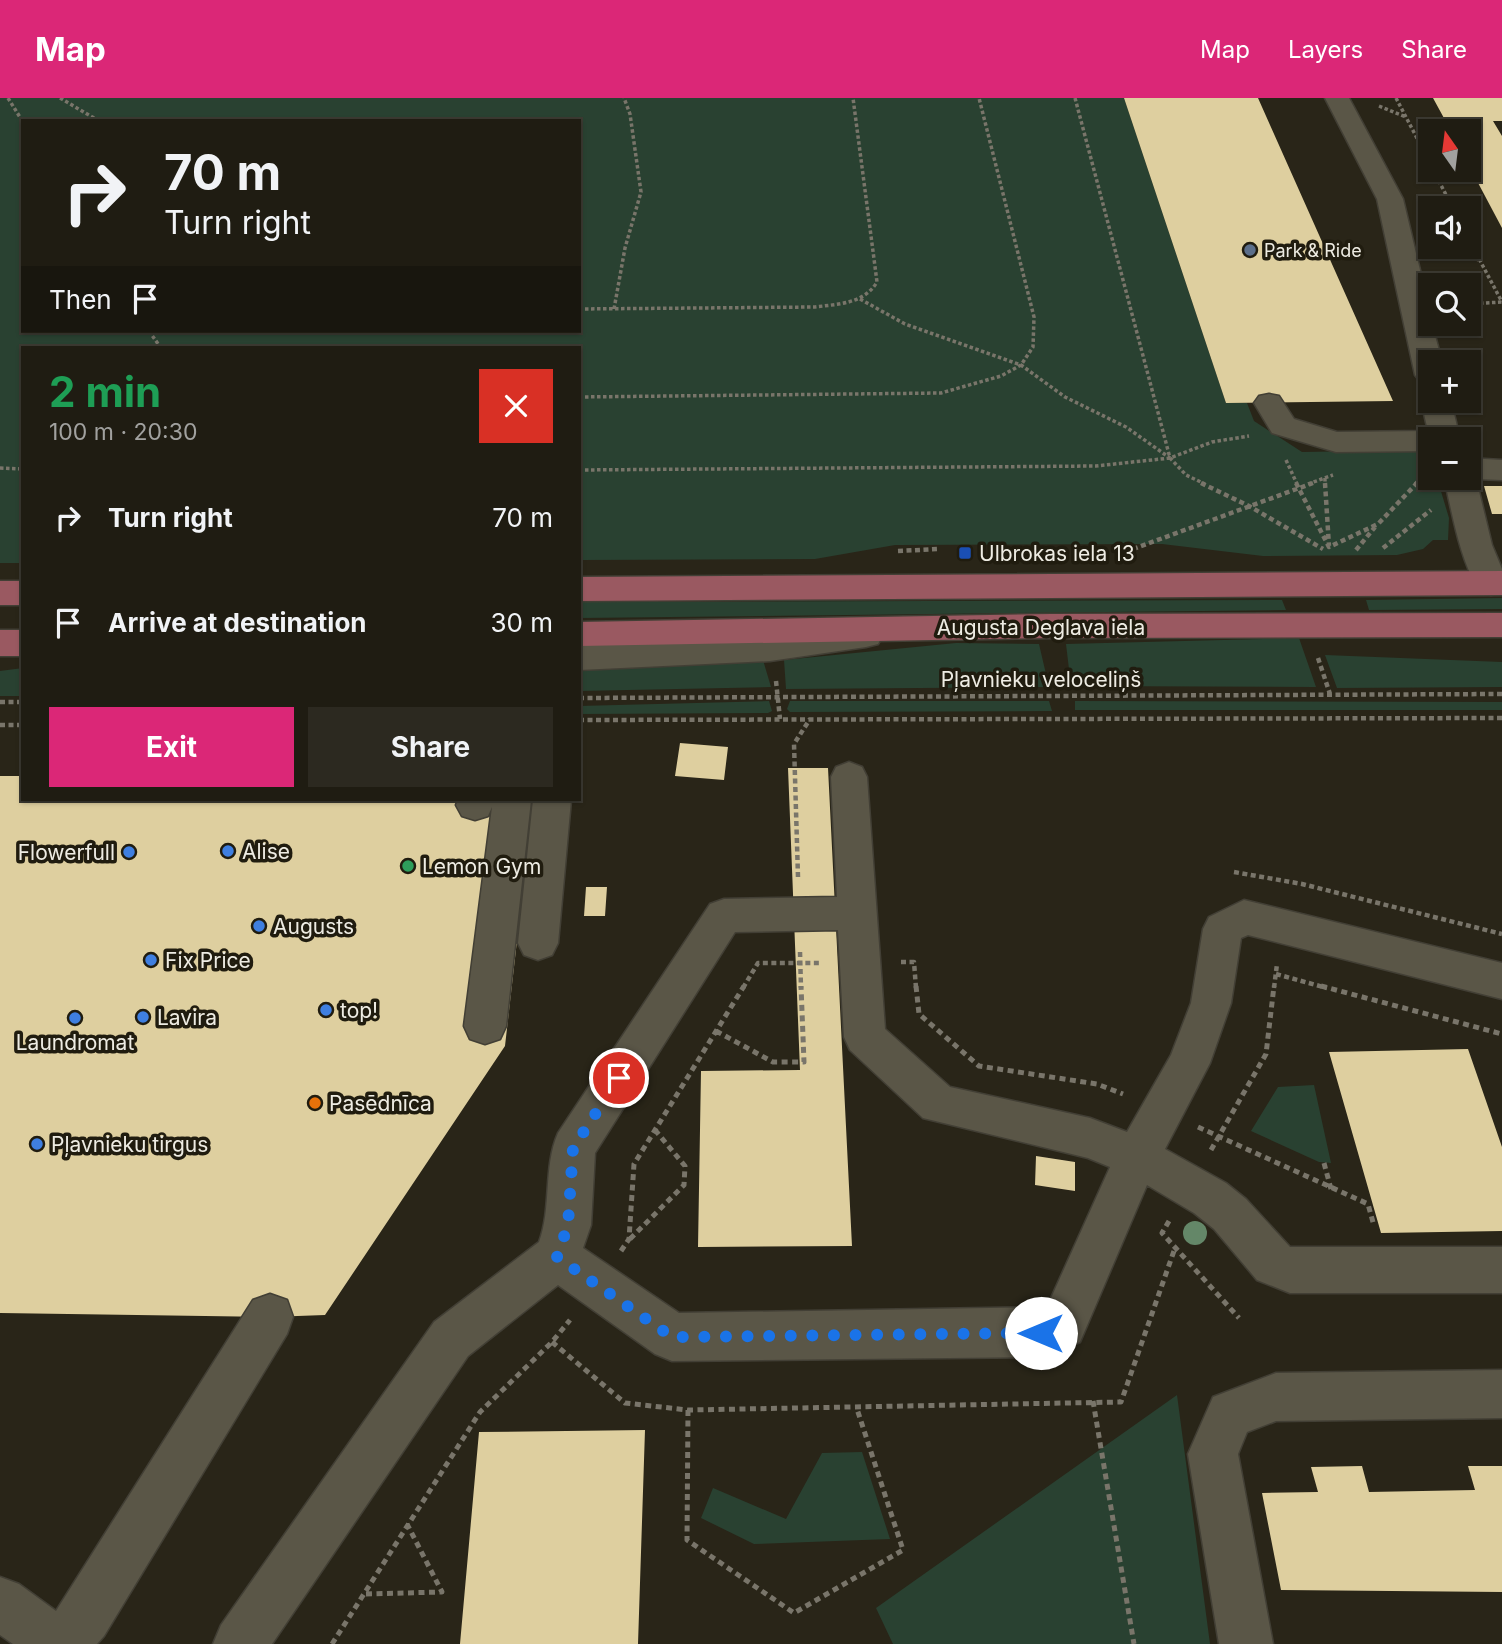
<!DOCTYPE html>
<meta charset="utf-8">
<style>
body{margin:0;font-family:Inter,sans-serif;background:#2c2920;color:#f1f3f6;height:100vh;display:flex;flex-direction:column;font-size:26px;white-space:nowrap}
*{box-sizing:border-box;margin:0}
p{font-size:23px;color:#a1a19f}
.icon{flex:none;width:38px;height:38px;fill:none;stroke:currentColor;stroke-width:2;stroke-linecap:round;stroke-linejoin:round}
.map{position:relative;flex:1;overflow:hidden}
.drawer{position:absolute;left:21px;top:248px;width:560px;height:455px;display:flex;flex-direction:column;background:#1f1c12;border-radius:0px;box-shadow:0 2px 5px #0004,0 0 0 2px #3c3a32}
.drawer>*{flex:none}
.guide{position:absolute;left:21px;top:21px;width:560px;height:214px;border-radius:0px;box-shadow:0 2px 5px #0004,0 0 0 2px #3c3a32;background:#1f1c12;color:#f1f3f6;overflow:hidden}
.needle{width:46px;rotate:346deg}
.controls{position:absolute;left:1418px;top:21px;display:grid;gap:14px}
.controls a{display:grid;place-items:center;width:63px;height:63px;border-radius:0px;background:#1f1c12;box-shadow:0 2px 5px #0004,0 0 0 2px #3c3a32;font-size:35px}
.pin{position:absolute;display:grid;place-items:center;width:60px;height:60px;color:#fff;margin:-30px;border:4px solid #fff;border-radius:50%;box-shadow:0 2px 7px #0007}
.me{position:absolute;width:77px;margin:-38px;rotate:270deg;stroke-linejoin:round;filter:drop-shadow(0 0 5px #0008)}
.turn{display:flex;align-items:center;gap:24px;height:147px;padding:0 28px;font-size:32px}
.turn .icon{width:91px;height:91px;stroke-width:2.5}
.turn b{display:block;font-size:49px;line-height:60px}
.then{display:flex;align-items:center;height:66px;padding:0 28px;background:#0003;gap:14px;font-size:26px}
.round{display:grid;place-items:center;flex:none;width:74px;height:74px;border-radius:0px;background:#2c2920}
.summary{display:flex;align-items:center;justify-content:space-between;height:119px;padding:0 28px}
h1{font-size:42px;font-weight:700;line-height:52px;color:#1e9e55}
.action{display:flex;gap:14px;margin-top:auto;padding:14px 28px}
.action a{flex:1;height:80px;border-radius:0px;background:#db2777;color:#fff;font-size:28px;font-weight:700;line-height:80px;text-align:center}
.action a+a{background:#2c2920;color:#f1f3f6}
ul{padding:0;list-style:none}
li{display:flex;align-items:center;gap:21px;height:105px;padding:0 28px}
li div{flex:1}
li b{display:block;font-size:26px}
li em{font-style:normal}
header{display:flex;align-items:center;gap:42px;box-sizing:border-box;height:98px;padding:0 35px;background:#db2777;color:#fff}
header strong{font-size:33px}
nav{display:flex;gap:38px;margin-inline-start:auto;font-size:24px}
.map>svg:first-child{display:block}
.green{fill:#294131;fill-rule:evenodd}
.building{fill:#decf9f}
.lines{fill:none;stroke-linecap:round;stroke-linejoin:round}
.minor-casing{stroke:#423f35;stroke-width:3}
.major-casing{stroke:#423f35;stroke-width:3}
.path-far2{stroke:#79756a;stroke-width:3.5;stroke-dasharray:3.5 2.5;stroke-linecap:butt}
.path-far1{stroke:#79756a;stroke-width:4.5;stroke-dasharray:5 3.5;stroke-linecap:butt}
.path{stroke:#79756a;stroke-width:5;stroke-dasharray:6 4.5;stroke-linecap:butt}
.minor{fill:#5a5647;fill-rule:evenodd}
.major{fill:#9a5961;fill-rule:evenodd}
.tree{fill:#648768}
.route{stroke:#1a73e8;stroke-width:12;stroke-dasharray:0 21.6}
.service-dot{fill:#5c6f8a;stroke:#201c0f;stroke-width:2.5}
.transit-dot{fill:#1a4fb4;stroke:#201c0f;stroke-width:2.5}
.shop-dot{fill:#3f7fe0;stroke:#201c0f;stroke-width:2.5}
.leisure-dot{fill:#2e9e5b;stroke:#201c0f;stroke-width:2.5}
.food-dot{fill:#e8710a;stroke:#201c0f;stroke-width:2.5}
.labels{text-anchor:middle;dominant-baseline:central;stroke-width:7;stroke-linejoin:round;paint-order:stroke}
.far-poi-label{font-size:18px;fill:#eeece3;stroke:#201c0f;text-anchor:start}
.poi-label{font-size:21px;fill:#eeece3;stroke:#201c0f;text-anchor:start}
.street-label{font-size:21px;fill:#eeece3;stroke:#201c0f}
</style>
<header>
<strong>Map</strong>
<nav><a>Map</a><a>Layers</a><a>Share</a></nav>
</header>
<div class="map">
<svg width="1502" height="1546" viewBox="0 0 1502 1546">
<rect width="100%" height="100%" fill="#292518"/>
<path class="green" d="M0,0H1124L1226,305H1247L1254,323L1302,354L1428,352L1430,380H1437L1449,420L1448,442H1433L1423,451L1397,457L1263,458L1162,446L895,447L815,461L579,462V250H23V465H0ZM23,23H579V233H23Z
M1502,500V511L1369,512L1366,502Z
M1282,502L1286,512L579,520V504Z
M1299,540L1316,589L1071,588L1066,546Z
M956,545L1039,546L1049,589L786,591L784,562Z
M1325,557L1502,564V589L1337,590Z
M763,562L771,589L579,593V571Z
M23,570V598H0V573Z
M769,603L772,613L768,615L579,616V608Z
M790,603H1049L1052,613L790,614L787,611Z
M1075,603L1502,604V612H1075Z
M1314,987L1331,1065H1332L1319,1064L1251,1033L1278,989Z
M1177,1297L1210,1546H893L876,1510Z
M862,1354L890,1441L754,1446L701,1420L713,1390L786,1421L822,1355Z"/>
<path class="building" d="M1124,0H1258L1393,303L1226,305Z
M1433,0H1502V23H1493L1502,38V130L1468,66V33H1451Z
M1484,388H1502V416H1492Z
M680,645L728,649L724,682L675,678Z
M788,670H828L852,1148L698,1149L701,973L800,972Z
M0,678H23V702H465L464,707L488,708L489,702H533L505,948L325,1217L270,1219L0,1215Z
M586,789H607L605,818H584Z
M1468,951L1502,1049V1133L1381,1135L1329,954Z
M1036,1058L1075,1064V1093L1035,1087Z
M645,1332L638,1546H460L479,1334Z
M1362,1368L1369,1394L1475,1392L1468,1368H1502V1494L1281,1492L1262,1395L1318,1394L1311,1369Z"/>
<g class="lines">
<g class="minor-casing">
<path id="minor" d="M1325,0H1349L1403,101L1430,214V226H1432L1442,264H1430V286L1420,283L1415,277L1377,101Z
M1430,295V303H1451L1460,341H1430V353L1336,354L1272,335L1254,305L1259,298L1269,296L1279,298L1294,321L1337,334L1428,333L1421,303Z
M1468,360L1502,362V382L1476,381L1492,447L1502,471V494L1491,497L1479,493C1459,459 1453,418 1444,380H1468Z
M866,525L878,528L883,537L878,546L866,549L770,563L579,572V546L770,537Z
M849,664L862,669L867,679L885,931L950,989L1090,1020L1127,1034L1171,957L1191,905L1203,831L1209,819L1244,802L1502,865V901L1248,837L1241,840L1231,905L1210,965L1165,1051L1226,1085L1246,1101L1290,1149H1502V1195H1290L1257,1182L1214,1131L1194,1115L1147,1087L1080,1244L1041,1259L672,1263L655,1256L558,1187L468,1258L272,1546H213L221,1527L434,1224L539,1144C552,1109 543,1069 558,1035L710,806L724,801L837,799L831,679L836,669ZM838,832L844,939L850,952L923,1020L1088,1060L1110,1069L1047,1209L679,1215L583,1150L591,1127L595,1055L735,834Z
M458,702H531L506,928L500,941L485,946L470,941L464,928L492,709L488,718L475,722L462,718L456,707Z
M533,702H571L558,845L552,857L538,862L524,857L518,845Z
M270,1196L287,1202L293,1219L287,1236L104,1538L97,1546H13L0,1537V1479L19,1486L56,1513L253,1202Z
M1502,1272V1320L1276,1323L1247,1334L1238,1356L1273,1546H1219L1188,1356L1213,1299L1276,1275Z"/>
</g>
<g class="major-casing">
<path id="major" d="M1502,473V497L579,503V479Z
M0,483H23V507H0Z
M1502,515V539L1051,540L579,548V524L1051,516Z
M0,532H23V558H0Z"/>
</g>
<path class="path-far2" d="M8,0L23,24
M60,0L99,23
M1075,0L1170,360L1186,377L1205,386
M1396,0L1430,65
M1379,8L1406,19
M1433,72L1453,110
M1468,140L1502,204
M1441,149L1479,162
M860,201L905,226L1021,267L1065,299L1126,329L1170,360
M1468,206L1502,204
M579,211L815,209C838,206 864,206 877,184L853,0
M614,211L625,150L641,94L630,16L624,0
M149,233L161,250
M579,299L941,295L1001,278L1021,267L1033,249L1034,219L979,0
M1286,362L1297,386
M0,370L23,371
M579,372L1096,368L1170,360L1212,344L1249,338
M1325,380V386
M1308,386L1333,377
M1415,386L1424,377"/>
<path class="path-far1" d="M1201,385L1249,408L1323,451
M1296,385L1329,449L1378,426L1417,385
M1325,385L1329,448
M1383,450L1431,412
M1133,451L1313,385
M1356,452L1375,429
M898,453L938,451
M1318,560L1330,596
M776,583L780,621
M579,600L1502,596
M0,604H23
M579,622L1502,620
M0,627H23
M1234,774L1302,786L1502,836
M798,779L794,646L810,621
M800,854L801,890
M901,864H914L916,890
M1276,876L1327,890
M743,890L758,865H819
M1274,890L1277,866"/>
<path class="path" d="M916,888L919,916L979,968L1097,986L1123,996
M1321,888L1502,936
M716,933L773,964H804L801,888
M1198,1029L1368,1106L1374,1128
M1211,1052L1266,956L1274,888
M1324,1065L1331,1091
M1169,1123L1162,1135L1239,1220
M630,1141L684,1087L685,1068L655,1032
M621,1153L629,1141L634,1066L744,888
M552,1244L625,1305L688,1312L1121,1304L1175,1150
M1093,1303L1134,1546
M688,1312L687,1442L794,1515L903,1452L857,1311
M366,1496L442,1494L407,1426
M332,1546L480,1314L552,1244L570,1222"/>
<use href="#minor" class="minor"/>
<use href="#major" class="major"/>
</g>
<circle class="tree" cx="1195" cy="1135" r="12"/>
<g class="lines">
<path class="route" d="M619,980L573,1050L568,1127L557,1159L672,1239L1041,1235"/>
</g>
<circle class="service-dot" cx="1250" cy="152" r="7"/>
<rect class="transit-dot" x="958" y="448" width="14" height="14" rx="3.5"/>
<g class="shop-dot">
<circle cx="228" cy="753" r="7"/>
<circle cx="129" cy="754" r="7"/>
<circle cx="259" cy="828" r="7"/>
<circle cx="151" cy="862" r="7"/>
<circle cx="326" cy="912" r="7"/>
<circle cx="143" cy="919" r="7"/>
<circle cx="75" cy="920" r="7"/>
<circle cx="37" cy="1046" r="7"/>
</g>
<circle class="leisure-dot" cx="408" cy="768" r="7"/>
<circle class="food-dot" cx="315" cy="1005" r="7"/>
<g class="labels">
<g class="far-poi-label">
<text x="1264" y="152">Park &amp; Ride</text>
</g>
<g class="poi-label">
<text x="979" y="455">Ulbrokas iela 13</text>
<text x="242" y="753">Alise</text>
<text x="115" y="754" text-anchor="end">Flowerfull</text>
<text x="422" y="768">Lemon Gym</text>
<text x="273" y="828">Augusts</text>
<text x="165" y="862">Fix Price</text>
<text x="340" y="912">top!</text>
<text x="157" y="919">Lavira</text>
<text x="75" y="944" text-anchor="middle">Laundromat</text>
<text x="329" y="1005">Pasēdnīca</text>
<text x="51" y="1046">Pļavnieku tirgus</text>
</g>
<g class="street-label">
<text x="1041" y="529">Augusta Deglava iela</text>
<text x="1041" y="581">Pļavnieku veloceliņš</text>
</g>
</g>
</svg>
<div class="controls">
<a><svg class="needle" viewBox="-14 -14 28 28"><path d="M0-13l5 13h-10z" fill="#e53935"/><path d="M0 13l5-13h-10z" fill="#a1a19f"/></svg></a>
<a><svg class="icon" aria-label="sound" viewBox="0 0 24 24"><path d="M4 9h4l5-4v14l-5-4H4zM17 9q2 3 0 6"/></svg></a>
<a><svg class="icon" aria-label="search" viewBox="0 0 24 24"><circle cx="10" cy="10" r="6"/><path d="M15 15l6 6"/></svg></a>
<a>+</a>
<a>−</a>
</div>
<div class="pin" style="left:619px;top:980px;background:#d93025"><svg class="icon" aria-label="arrive" viewBox="0 0 24 24"><path d="M6 21V4h12l-3 4 3 4H6"/></svg></div>
<svg class="me" style="left:1041px;top:1235px" viewBox="-20 -20 40 40"><circle r="19" fill="#fff"/><path d="M0-13L10 11 0 6-10 11z" fill="#1a73e8"/></svg>
<div class="guide">
<div class="turn"><svg class="icon" aria-label="right" viewBox="0 0 24 24"><path d="M7 20v-9h11M14 6l5 5-5 5"/></svg><div><b>70 m</b>Turn right</div></div>
<div class="then">Then<svg class="icon" aria-label="arrive" viewBox="0 0 24 24"><path d="M6 21V4h12l-3 4 3 4H6"/></svg></div>
</div>
<section class="drawer">
<div class="summary"><div><h1>2 min</h1><p>100 m · 20:30</p></div><a class="round" style="background:#d93025;color:#fff"><svg class="icon" aria-label="close" viewBox="0 0 24 24"><path d="M6 6l12 12M18 6L6 18"/></svg></a></div>
<ul>
<li><svg class="icon" aria-label="right" viewBox="0 0 24 24"><path d="M7 20v-9h11M14 6l5 5-5 5"/></svg><div><b>Turn right</b></div><em>70 m</em></li>
<li><svg class="icon" aria-label="arrive" viewBox="0 0 24 24"><path d="M6 21V4h12l-3 4 3 4H6"/></svg><div><b>Arrive at destination</b></div><em>30 m</em></li>
</ul>
<div class="action"><a>Exit</a><a>Share</a></div>
</section>
</div>
